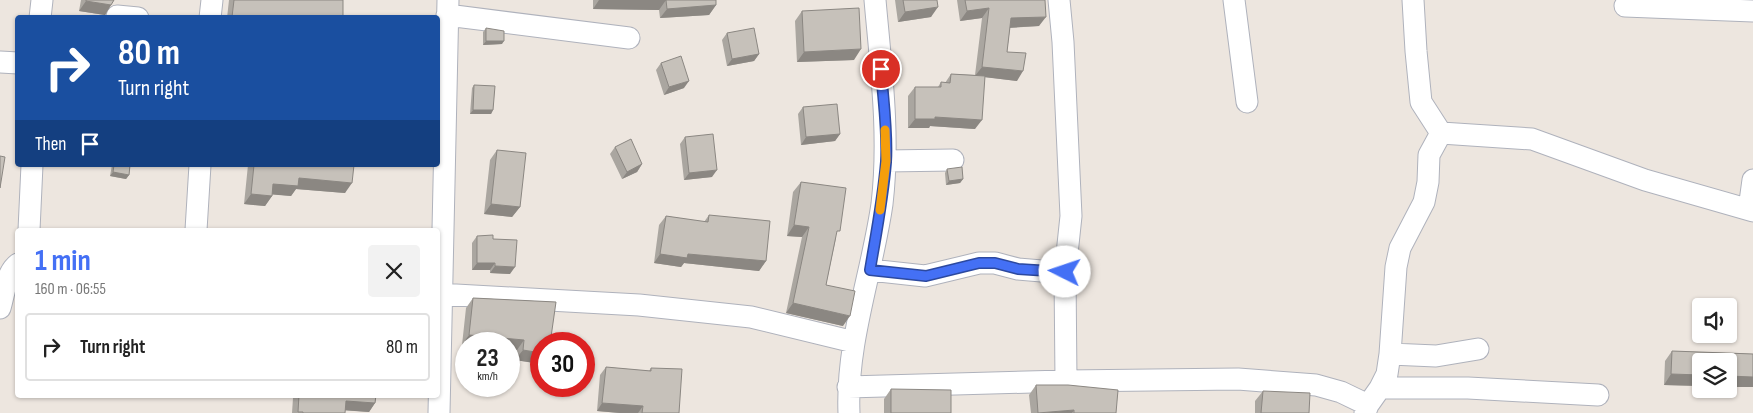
<!DOCTYPE html>
<meta charset="utf-8">
<style>
body{margin:0;font-family:"Sofia Sans Condensed",sans-serif;background:#f2f2f2;color:#222;height:100vh;display:flex;flex-direction:column;font-size:19px;white-space:nowrap}
*{box-sizing:border-box;margin:0}
p{font-size:16px;color:#767676}
.icon{flex:none;width:28px;height:28px;fill:none;stroke:currentColor;stroke-width:2;stroke-linecap:round;stroke-linejoin:round}
.map{position:relative;flex:1;overflow:hidden}
.panel{position:absolute;left:15px;top:228px;width:425px;height:170px;display:flex;flex-direction:column;background:#fff;border-radius:5px;box-shadow:0 1px 4px #0004}
.panel>*{flex:none}
.hud{position:absolute;left:15px;top:15px;width:425px;height:152px;border-radius:5px;box-shadow:0 1px 4px #0004;background:#1a4fa0;color:#fff;overflow:hidden}
.buttons{position:absolute;left:1692px;top:298px;display:grid;gap:10px}
.buttons a{display:grid;place-items:center;width:45px;height:45px;border-radius:5px;background:#fff;box-shadow:0 1px 4px #0004;font-size:25px}
.speed{position:absolute;left:455px;top:332px;display:flex;gap:10px;font-size:25px;font-weight:700;text-align:center}
.speed>*{display:grid;place-content:center;width:65px;height:65px;border-radius:50%;background:#fff;box-shadow:0 1px 4px #0004;line-height:1}
.speed small{font-size:12px;font-weight:400}
.speed .limit{border:8px solid #d22;background:#fff;color:#111}
.pin{position:absolute;display:grid;place-items:center;width:42px;height:42px;color:#fff;margin:-21px;border:2px solid #fff;border-radius:50%;box-shadow:0 1px 5px #0007}
.me{position:absolute;width:55px;margin:-28px;rotate:274deg;stroke-linejoin:round;filter:drop-shadow(0 0 4px #0008)}
.turn{display:flex;align-items:center;gap:18px;height:105px;padding:0 20px;font-size:22px}
.turn .icon{width:65px;height:65px;stroke-width:2.5}
.turn b{display:block;font-size:35px;line-height:42px}
.then{display:flex;align-items:center;height:48px;padding:0 20px;background:#0003;gap:10px;font-size:19px}
.round{display:grid;place-items:center;flex:none;width:52px;height:52px;border-radius:5px;background:#f2f2f2}
.overview{display:flex;align-items:center;justify-content:space-between;height:85px;padding:0 20px}
h1{font-size:30px;font-weight:700;line-height:38px;color:#4470f5}
ul{padding:0;list-style:none}
li{display:flex;align-items:center;gap:15px;height:68px;margin:0 10px 8px;padding:0 10px;border:2px solid #e0e0e0;border-radius:5px}
li div{flex:1}
li b{display:block;font-size:19px}
li em{font-style:normal}
.map>svg:first-child{display:block}
.lines{fill:none;stroke-linecap:round;stroke-linejoin:round}
.minor-casing{stroke:#afb2bc;stroke-width:23}
.minor{stroke:#fff;stroke-width:21}
.wall{fill:#aaa6a0}
.shaded-wall{fill:#8b8782}
.building{fill:#c6c1ba;stroke:#8b8782}
.route-casing{stroke:#2c499f;stroke-width:12}
.route{stroke:#4470f5;stroke-width:9}
.slow{stroke:#f59e0b;stroke-width:9}
</style>
<div class="map">
<svg width="1753" height="413" viewBox="0 0 1753 413">
<rect width="100%" height="100%" fill="#ede6df"/>
<g class="lines">
<g class="minor-casing">
<path id="minor" d="M1234,0L1247,102
M1625,6L1753,11
M447,15L629,38
M117,16L138,18
M40,18L42,0
M210,18L212,0
M0,62L18,63
M1441,133L1532,139L1645,180L1753,211
M886,161L953,160
M1749,209L1753,180
M29,230L32,165
M196,230L200,165
M870,270L925,276L979,263H995L1018,269L1065,273L1071,216L1063,42L1059,0
M1065,273L1066,381
M438,294L639,305L751,317L854,342
M0,308C4,295 6,273 18,264
M1390,354L1436,356L1478,349
M848,387L1066,381L1238,379L1316,385L1341,392L1368,405
M1380,388H1468L1598,395
M439,413L448,0
M849,413C846,342 872,274 882,204C890,136 881,68 875,0
M1365,413L1368,405L1380,388L1387,374L1390,354L1396,267L1400,248L1424,202L1428,182L1429,155L1441,133L1421,102L1416,51L1413,0"/>
</g>
<use href="#minor" class="minor"/>
</g>
<path class="wall" d="M81,0H114L105,15L79,11Z
M229,0H343V18H227Z
M593,0H716V5L709,15L660,18L659,10L593,9Z
M895,0H937L931,17L898,22Z
M957,0H1045L1039,26L1010,28L1007,52L1017,81L985,77L975,129L930,126L929,128H908V96L915,87H938L941,82L945,83L951,74L975,75L982,18L960,21Z
M802,11L854,60L797,62L795,21Z
M486,28L502,44L483,45V32Z
M727,33L759,54L754,61L727,66L722,40Z
M661,63L684,88L664,95L656,70Z
M474,85L493,110L491,114H470L472,88Z
M803,107L840,134L835,141L801,145L798,114Z
M685,137L712,177L684,180L680,144Z
M615,147L642,164L637,172L622,179L610,154Z
M497,150L520,207L512,217L484,214L490,160Z
M112,165H130L129,175L126,179L110,176Z
M248,165H354L345,193L296,189L291,196L272,194V196L265,206L244,204Z
M947,169L963,179L960,183L946,185L945,173Z
M801,182L836,238L826,285L843,326L786,313L802,237L787,236L793,192Z
M709,215L766,261L759,271L684,263L681,267L654,263L659,225L666,216L704,222Z
M477,236L493,239L510,274L490,273V270H472V243Z
M473,298L556,302L541,364L515,360L517,350L462,345L466,308Z
M1672,351L1753,354V387H1729V361H1701V386L1664,385L1665,361Z
M606,367L649,371L651,368L679,413H620L597,411L600,375Z
M1036,385L1116,413H1031L1029,395Z
M891,389L951,413H884V399Z
M1263,391L1309,413H1255V401Z
M263,395H376L375,403L369,412L345,410V413H292L293,398Z"/>
<path class="shaded-wall" d="M599,0H666L659,10L593,9Z
M86,1L111,5L105,15L79,11Z
M716,5L709,15L660,18L667,9Z
M938,7L931,17L898,22L905,12Z
M989,8L982,18L960,21L967,11Z
M1046,17L1039,26L1005,28L1011,18Z
M486,41H504L502,44L483,45Z
M861,49L854,60L797,62L804,52Z
M759,54L754,61L727,66L732,59Z
M982,67L1023,71L1017,81L975,76Z
M689,81L684,88L664,95L669,87Z
M473,110H493L491,114H470Z
M935,117L982,120L975,129L930,126L929,128H908L915,119Z
M840,134L835,141L801,145L806,137Z
M642,164L637,172L622,179L627,172Z
M717,170L712,177L684,180L689,173Z
M113,172L129,175L126,179L110,176Z
M299,178L352,183L345,193L296,189L291,196L266,194L273,184Z
M963,179L960,183L946,185L949,181Z
M251,194L272,196L265,206L244,204Z
M491,204L520,207L512,217L484,214Z
M794,225L809,227L802,237L787,236Z
M660,254H688L766,261L759,271L684,263L681,267L654,263Z
M477,263H495L490,270H472Z
M495,266L515,267L510,274L490,273Z
M793,303L850,316L843,326L786,313Z
M469,335L524,340L517,350L509,349V344H466V345H462Z
M523,350L541,353V364L515,360Z
M1671,374L1701,375V386L1664,385Z
M1729,376L1753,377V387H1729Z
M263,395H295L293,398Z
M346,401L375,403L369,412L340,410Z
M602,403L643,406L638,413H620L597,411Z
M1074,410L1072,413H1040Z"/>
<path class="building" d="M86,0H114L111,5L86,1Z
M234,0H343V18H239L232,17Z
M648,0H716V5L667,9L666,0Z
M903,0H937L938,7L905,12Z
M965,0H1045L1046,17L1011,18L1007,52L1026,53L1023,71L982,67L989,8L967,11Z
M859,8L861,49L804,52L802,11Z
M486,28L504,31V41H486Z
M754,28L759,54L732,59L727,33Z
M681,56L689,81L669,87L661,63Z
M438,59H439L438,76Z
M951,74L985,76L982,120L935,117V119H915V87H941V82L950,83Z
M474,85L495,86L493,110H473Z
M837,104L840,134L806,137L803,107Z
M713,134L717,170L689,173L685,137Z
M631,139L642,164L627,172L615,147Z
M497,150L526,153L520,207L491,204Z
M0,156L5,157L0,188Z
M114,165H130L129,175L113,172Z
M254,165H354L352,183L299,178L298,186L273,184L272,196L251,194Z
M962,167L963,179L949,181L947,169Z
M801,182L846,188L840,231H837L826,285L855,291L850,316L793,303L809,227L794,225Z
M709,215L770,221L766,261L688,254L687,258L660,254L666,216L708,222Z
M493,235V239L517,240L515,267L495,266V263H477V236Z
M473,298L556,302L550,344H541V353L523,350L524,340L469,335Z
M1672,351L1753,354V377L1729,376V361H1701V375L1671,374Z
M606,367L651,371V368L682,369L679,413H642L643,406L602,403Z
M1036,385H1068L1118,390L1116,413H1074V410L1038,413Z
M891,389L951,390V413H891Z
M1263,391L1310,393L1309,413H1261Z
M299,395H376L375,403L346,401L345,413H303V412H298Z"/>
<g class="lines">
<g class="route-casing">
<path id="route" d="M881,69C883,100 888,132 886,162C883,199 876,234 870,270L926,276L979,263H995L1018,269L1065,272"/>
</g>
<use href="#route" class="route"/>
<path class="slow" d="M880,210L886,161L885,130"/>
</g>
</svg>
<div class="buttons">
<a><svg class="icon" aria-label="sound" viewBox="0 0 24 24"><path d="M4 9h4l5-4v14l-5-4H4zM17 9q2 3 0 6"/></svg></a>
<a><svg class="icon" aria-label="layers" viewBox="0 0 24 24"><path d="M12 4l9 5-9 5-9-5zM3 14l9 5 9-5"/></svg></a>
</div>
<div class="speed"><div>23<small>km/h</small></div><div class="limit">30</div></div>
<div class="pin" style="left:881px;top:69px;background:#d93025"><svg class="icon" aria-label="arrive" viewBox="0 0 24 24"><path d="M6 21V4h12l-3 4 3 4H6"/></svg></div>
<svg class="me" style="left:1065px;top:272px" viewBox="-20 -20 40 40"><circle r="19" fill="#fff"/><path d="M0-13L10 11 0 6-10 11z" fill="#4470f5"/></svg>
<div class="hud">
<div class="turn"><svg class="icon" aria-label="right" viewBox="0 0 24 24"><path d="M7 20v-9h11M14 6l5 5-5 5"/></svg><div><b>80 m</b>Turn right</div></div>
<div class="then">Then<svg class="icon" aria-label="arrive" viewBox="0 0 24 24"><path d="M6 21V4h12l-3 4 3 4H6"/></svg></div>
</div>
<section class="panel">
<div class="overview"><div><h1>1 min</h1><p>160 m · 06:55</p></div><a class="round"><svg class="icon" aria-label="close" viewBox="0 0 24 24"><path d="M6 6l12 12M18 6L6 18"/></svg></a></div>
<ul>
<li><svg class="icon" aria-label="right" viewBox="0 0 24 24"><path d="M7 20v-9h11M14 6l5 5-5 5"/></svg><div><b>Turn right</b></div><em>80 m</em></li>
</ul>
</section>
</div>
